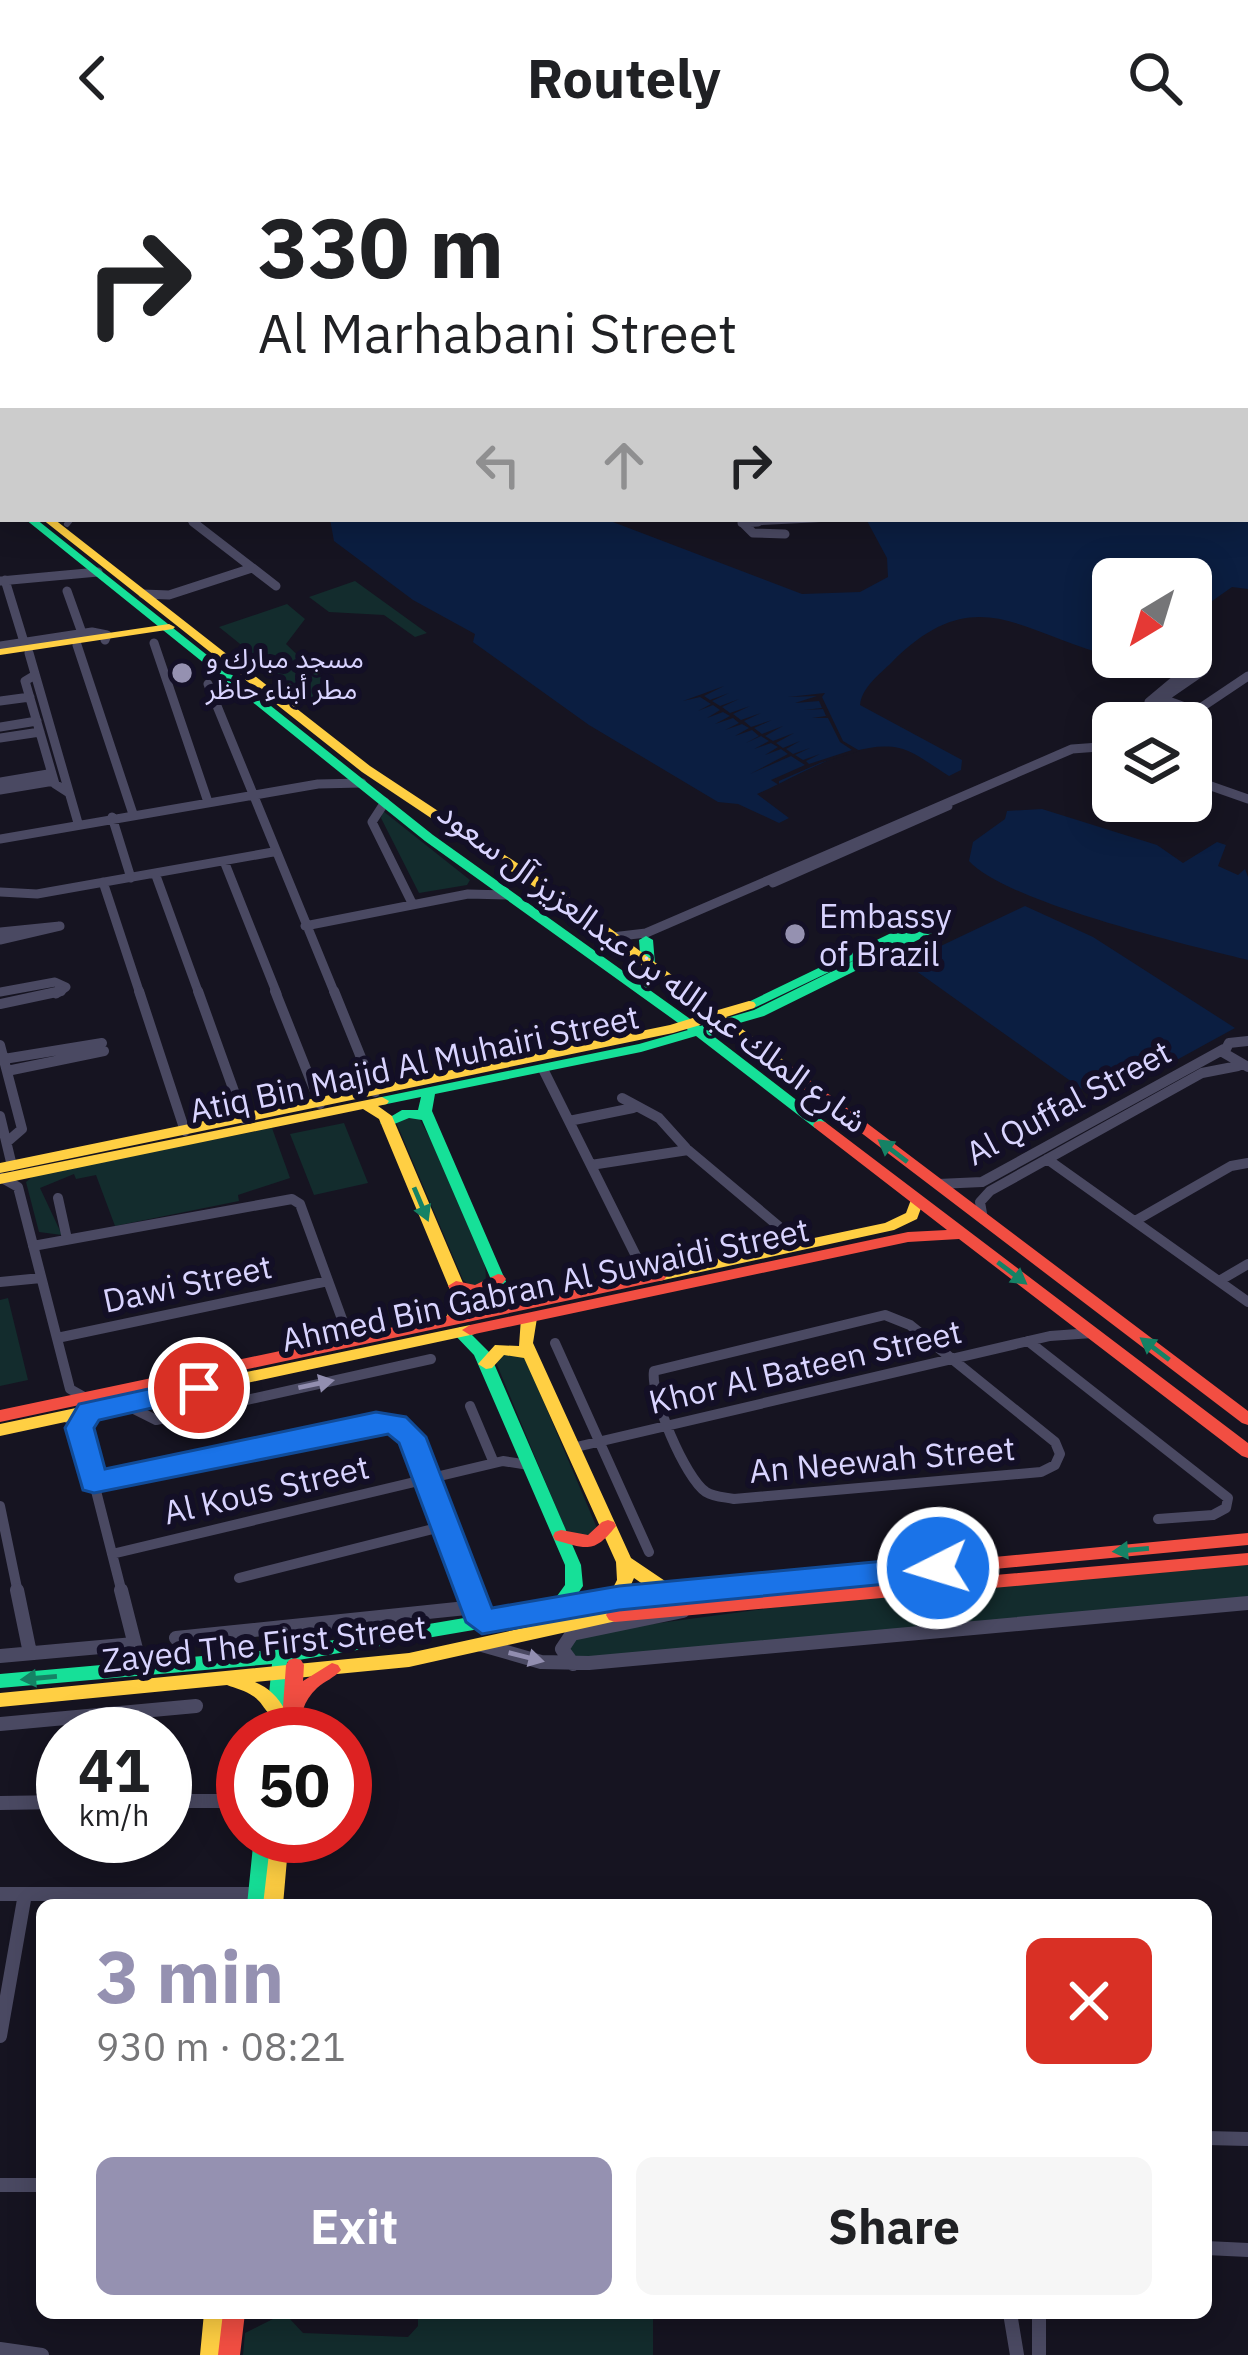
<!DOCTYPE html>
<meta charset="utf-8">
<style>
body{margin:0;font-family:"IBM Plex Sans","Noto Sans Arabic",sans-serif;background:#f6f6f6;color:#202124;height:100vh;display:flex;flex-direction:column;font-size:45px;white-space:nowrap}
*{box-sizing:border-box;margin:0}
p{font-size:39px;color:#757577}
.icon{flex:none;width:66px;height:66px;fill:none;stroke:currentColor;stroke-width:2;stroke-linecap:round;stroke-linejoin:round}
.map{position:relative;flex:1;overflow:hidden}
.panel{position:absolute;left:36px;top:1743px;width:1176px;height:420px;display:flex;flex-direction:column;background:#fff;border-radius:18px;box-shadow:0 6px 30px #0003}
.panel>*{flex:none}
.top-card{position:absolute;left:0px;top:0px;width:1248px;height:366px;box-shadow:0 6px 30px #0003;background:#fff;color:#202124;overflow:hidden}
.needle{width:78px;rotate:218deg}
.tools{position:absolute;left:1092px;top:402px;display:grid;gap:24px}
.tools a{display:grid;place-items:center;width:120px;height:120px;border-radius:18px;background:#fff;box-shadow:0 6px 30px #0003;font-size:60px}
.speed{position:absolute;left:36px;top:1551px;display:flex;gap:24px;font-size:60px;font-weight:700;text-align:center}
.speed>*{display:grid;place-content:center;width:156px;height:156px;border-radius:50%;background:#fff;box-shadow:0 6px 30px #0003;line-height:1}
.speed small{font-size:30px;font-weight:400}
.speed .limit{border:18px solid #d22;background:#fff;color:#111}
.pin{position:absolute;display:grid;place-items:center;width:102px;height:102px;color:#fff;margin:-51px;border:6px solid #fff;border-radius:50%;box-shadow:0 3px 12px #0007}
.me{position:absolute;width:132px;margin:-66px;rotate:265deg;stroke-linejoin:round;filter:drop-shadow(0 0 9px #0008)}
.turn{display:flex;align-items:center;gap:42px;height:252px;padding:0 60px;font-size:54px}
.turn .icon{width:156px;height:156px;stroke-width:2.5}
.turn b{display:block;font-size:84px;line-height:102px}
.lanes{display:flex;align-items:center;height:114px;padding:0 60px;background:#0003;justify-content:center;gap:60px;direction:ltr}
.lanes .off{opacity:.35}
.round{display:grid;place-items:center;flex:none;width:126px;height:126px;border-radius:18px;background:#f6f6f6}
.headline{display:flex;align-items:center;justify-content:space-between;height:204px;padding:0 60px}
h1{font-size:72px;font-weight:800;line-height:90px;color:#9591b1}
.primary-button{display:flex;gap:24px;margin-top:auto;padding:24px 60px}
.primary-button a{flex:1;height:138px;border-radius:18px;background:#9591b1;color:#fff;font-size:48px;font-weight:800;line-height:138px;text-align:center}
.primary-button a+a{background:#f6f6f6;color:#202124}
header{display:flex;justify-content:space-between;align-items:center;height:156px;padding:0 60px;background:#fff;font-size:54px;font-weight:800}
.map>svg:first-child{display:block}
.green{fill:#132c2d}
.water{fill:#0b1e41}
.pier{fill:#161421}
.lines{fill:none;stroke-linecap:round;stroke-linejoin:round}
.stream{stroke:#0b1e41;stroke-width:3}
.street-far3{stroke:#4a4962;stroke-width:6}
.street-far2{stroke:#4a4962;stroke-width:9}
.street-far1{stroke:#4a4962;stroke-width:10}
.street{stroke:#4a4962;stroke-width:14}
.fast{fill:#16e098;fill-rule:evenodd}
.slow{fill:#ffcf43;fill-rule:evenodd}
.jam{fill:#f24e42;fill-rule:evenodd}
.oneway{fill:#158265}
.oneway2{fill:#928eb0}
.route{fill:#1a73e8;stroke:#114b97;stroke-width:3}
.poi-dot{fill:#9591b1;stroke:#130f26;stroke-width:4.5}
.labels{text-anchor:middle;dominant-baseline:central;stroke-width:12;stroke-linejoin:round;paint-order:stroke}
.far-poi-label{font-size:27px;fill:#d9d4ff;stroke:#130f26;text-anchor:start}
.poi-label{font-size:33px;fill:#d9d4ff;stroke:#130f26;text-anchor:start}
.street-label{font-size:33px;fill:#d9d4ff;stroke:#130f26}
</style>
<header><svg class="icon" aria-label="back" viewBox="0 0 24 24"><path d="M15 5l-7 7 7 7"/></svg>Routely<svg class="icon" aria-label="search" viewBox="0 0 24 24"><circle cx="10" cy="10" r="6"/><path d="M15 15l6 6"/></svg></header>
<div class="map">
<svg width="1248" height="2199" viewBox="0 0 1248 2199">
<rect width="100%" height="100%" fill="#161421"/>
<path class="green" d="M355,425L427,477L415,481L384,459L329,456L309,441Z
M287,448L305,463L286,488L341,541L317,550L219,471Z
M383,655L470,724L467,729L419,737L381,662Z
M399,960H418C438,998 493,1088 485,1129L471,1130L463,1124L396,966Z
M344,967L368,1027L314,1039L290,978Z
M272,972L290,1022L238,1039L239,1045L115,1070L96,1019L76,1023L74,1018L40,1032L62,1079L39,1076L26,1026L34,1019Z
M8,1142L28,1224L0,1230V1144Z
M523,1197L597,1372L592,1383L567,1378L495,1204L496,1199Z
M1248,1409V1441L580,1502L569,1498L570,1484L577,1478L832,1444Z
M418,2157H653V2199H243L245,2177L277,2161L289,2162L303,2177L408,2181L418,2170Z"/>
<path class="water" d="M636,0H1248V433L1232,431L1191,460V423H1113V500C1022,479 977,421 892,506C879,519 862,531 860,549L962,604L961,614L949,620C934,611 916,596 899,592C855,582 789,625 757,638L789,662L779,667L738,648L718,646L589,569L473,486L475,478L413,444L334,385L330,363H605L802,438L860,436L888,421L887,402L866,363H1245V3Z
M1042,653L1157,689L1183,707L1217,686L1226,689L1218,710L1238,719L1245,713L1248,721V804C1188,789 1006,746 969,705L973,686L1005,663L1007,655Z
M1025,750L1093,781L1235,872L1100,946L905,807Z"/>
<path class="pier" d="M724,530L704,540L710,544L729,537L712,545L720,550L739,543L722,551L730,557L750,550L733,558L741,564L761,557L744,565L751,571L772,564L754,572L762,578L783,570L765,580L773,585L794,577L776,587L783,592L800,585L786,593L793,598L810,592L795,599L803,604L820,598L806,605L809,608L852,594L840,586L828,562H812L826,560L823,553L804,554L822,552L819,545L795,547L817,540L788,541L825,537L822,541L843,585L860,595L820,607L779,625V629L771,624L805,609L791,600L750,618L788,598L781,593L765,599L778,591L771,587L754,593L769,585L761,580L746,587L759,580L752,574L735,580L749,572L742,568L725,574L739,567L733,562L715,568L730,560L723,556L707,562L720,554L713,549L698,555L711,548L700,541L683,545Z"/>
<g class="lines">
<path class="stream" d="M444,3L452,0"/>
<path class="street-far3" d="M189,363L197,369
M742,367L821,363
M67,368L71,363"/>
<path class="street-far2" d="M193,366L276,430
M742,366L753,377L785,378
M742,367L758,366
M5,424L24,486
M0,425L98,416
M67,435L82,477
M143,438L169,439L252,412
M154,487L208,646
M77,489L133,658
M0,490L92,476L107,479L105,484
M29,497L78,667
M35,519L25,525L55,628L69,637
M208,528L335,838
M214,542L250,539
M1160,542L1196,555
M0,545L30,541
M1149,546L1192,510
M1127,567L1204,514
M1178,567L1248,520
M0,571L37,565
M0,582L40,576
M1191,623L1248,643
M0,626L48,618
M0,634L54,625
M385,646L372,666L413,749
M112,661L131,722
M0,683L318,628L362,627
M224,705L277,838
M155,717L199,838
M103,726L140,838
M773,727L948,650
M0,736L37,738L273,696
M305,770L468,738L507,739
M0,776L60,770L0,784
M612,781L646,777L1072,593L1113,590
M0,836L55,826L66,831L56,838"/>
<path class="street-far1" d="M139,835L185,975
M198,835L244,963
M275,835L320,948
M334,835L375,936
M0,848L61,835
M1248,885L1229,887L1224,897L1248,911
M0,889L22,973L7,986
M4,903L102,887
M543,913L647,1122
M7,915L104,895
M622,942L659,962L686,992
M0,960L12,1010
M569,965L633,952
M1047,1003L1248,1146
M591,1009L688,994L801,1089
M2,1022L18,1031L70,1233L86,1242
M938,1028L982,1026L1224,893
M58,1042L67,1083
M983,1063L980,1046L990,1035L1202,917L1238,910
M1135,1065L1231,1010L1248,1007
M33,1090L292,1043L300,1048L350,1185
M1219,1125L1248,1108
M0,1126L41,1122
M885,1159L910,1169L1055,1286L1060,1298L1055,1309L1041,1316L734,1343C724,1341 714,1341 706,1336C685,1322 650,1239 654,1215Z
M57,1182L328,1125
M1028,1185L1228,1342L1226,1352L1213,1359L1158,1363
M555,1187L649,1396
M124,1248L156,1264L431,1203
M470,1250L494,1307
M65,1260L80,1272L122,1437
M572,1292L1050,1180L1092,1177
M93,1326L376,1267L396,1269L411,1281L471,1437
M0,1350L18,1437
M112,1398L503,1305L529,1309
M239,1422L445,1370"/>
<path class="street" d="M17,1434L30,1497
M121,1434L136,1493L153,1511
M470,1434L482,1466
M176,1482L476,1451
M482,1489L541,1506L589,1507L1248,1447
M0,1500L134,1488
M573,1508L562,1493L572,1478L683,1455
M0,1568L196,1550
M165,1645H243
M0,1647L63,1646
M0,1738H258
M0,1880L25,1738
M1206,1982L1248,1983
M0,2029H42
M1206,2092L1248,2094
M1010,2157L1017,2199
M1039,2157V2199
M0,2193L42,2199"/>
<path class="fast" d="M13,0H20L21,1L9,3Z
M0,15H3V20H0Z
M3,287V293L0,294V288Z
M0,336L3,337V344L0,343Z
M25,363H36L433,679L700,870L754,854L871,796L754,852L749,853L742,849L914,766L936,769L937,772L936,775L764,860L708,876L825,966L827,969L825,972H815L696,880L641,896L435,938L432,955L510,1135L529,1149L521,1154L499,1142L422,964L409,962L387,971L380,967L402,954H418L421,941L382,949L375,945L377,942L639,888L688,874L425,685Z
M646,780L653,784L655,808L648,812L641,808L639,784Z
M460,1171L465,1172L489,1196L581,1409L583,1430L574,1443L619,1435L773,1422L779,1423L782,1428L779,1433L619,1449L287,1506L289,1509L283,1578H265L272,1508L0,1532V1518L281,1493L552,1447L565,1429V1409L474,1199L452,1176Z
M254,1680H272L267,1749H247Z"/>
<path class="slow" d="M201,0H213L209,3H197Z
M3,85V102L0,103V86Z
M0,311L3,312V320L0,319Z
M42,363H54L370,610L570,742L718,854L749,845L754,846L756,849L754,852L726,861L790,909L792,912L790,915H780L714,865L673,877L0,1017V1007L670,869L706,858L560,748L362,616Z
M169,468L175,471L173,473L0,499V493Z
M382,941L389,945L387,948L378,950L392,960L469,1141L459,1167H449L446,1163L453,1141L379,963L363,953L0,1028V1018Z
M917,1039L924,1044L917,1063L894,1074L659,1125L651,1120L659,1115L885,1067L906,1057L912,1041Z
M529,1157L537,1162L533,1187L631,1402L671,1429L674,1434L671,1439C658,1443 645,1429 634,1422L622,1449L616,1451L610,1449L607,1444L617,1424L616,1406L524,1202L504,1199L492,1212L486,1213L478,1208L495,1189L519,1190L521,1162Z
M470,1169L475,1170L478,1174L475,1178L0,1280V1268Z
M615,1452L621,1454L624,1459L621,1464L409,1511L255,1526C269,1532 278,1541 285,1554L282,1559C263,1561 267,1549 253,1540C246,1535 235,1532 227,1529L0,1551V1537L409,1497Z
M271,1680H289L283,1749H263Z
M204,2157H226L222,2199H200Z"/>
<path class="jam" d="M225,0H233L232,3H224Z
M3,41V56L0,57V42Z
M785,908L790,909L1248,1255V1269L1242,1267L780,915L778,912Z
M820,965L825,966L1248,1287V1302L1242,1300L959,1083L908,1086L470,1179L462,1174L470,1169L908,1076L947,1074L815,972L813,969L815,966Z
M659,1115L667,1120L664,1124L0,1266V1254Z
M498,1118L503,1119L506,1123L503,1127L477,1140L451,1134L448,1130L456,1125L475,1129Z
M608,1364L614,1366L616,1370C594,1398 587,1393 555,1384L553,1380L555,1376L561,1374L588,1379L602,1366Z
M1248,1377V1389L773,1434L767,1433L764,1428L767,1423L773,1422Z
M1248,1397V1409L615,1466L609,1464L606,1459L609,1454L615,1452Z
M295,1502L301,1504L304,1509L303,1525L332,1507L338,1509L341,1514C334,1522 325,1525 317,1532C303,1545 300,1560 299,1578H281L286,1509L289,1504Z
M223,2157H245L240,2199H218Z"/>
</g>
<defs><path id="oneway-solid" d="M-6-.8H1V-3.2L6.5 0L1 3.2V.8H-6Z" transform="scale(3)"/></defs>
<g class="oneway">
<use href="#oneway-solid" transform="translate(893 995) rotate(-143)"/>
<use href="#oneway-solid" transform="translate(421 1048) rotate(67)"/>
<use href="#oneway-solid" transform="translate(1012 1117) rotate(37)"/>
<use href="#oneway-solid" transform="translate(1155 1193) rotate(-143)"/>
<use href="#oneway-solid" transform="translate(1131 1394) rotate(175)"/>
<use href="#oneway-solid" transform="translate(39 1522) rotate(175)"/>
</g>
<g class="oneway2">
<use href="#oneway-solid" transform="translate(316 1228) rotate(-12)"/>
<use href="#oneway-solid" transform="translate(526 1501) rotate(14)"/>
</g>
<path class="route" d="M199,1222L209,1225L214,1232L209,1239L99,1264L94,1272L105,1313L376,1256L406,1261L426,1281L492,1452L619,1430L938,1400L954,1412L938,1423L619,1454L482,1478L466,1466L399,1287L388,1278L94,1337L83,1334L65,1272L79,1248Z"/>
<g class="poi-dot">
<circle cx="182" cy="517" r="12"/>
<circle cx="795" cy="778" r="12"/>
</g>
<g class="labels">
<g class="far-poi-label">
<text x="206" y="501">مسجد مبارك و<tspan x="206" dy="31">مطر أبناء حاظر</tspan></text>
</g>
<g class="poi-label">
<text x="819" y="759">Embassy<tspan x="819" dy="38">of Brazil</tspan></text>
</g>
<g class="street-label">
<text transform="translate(653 810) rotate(37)">شارع الملك عبدالله بن عبدالعزيز آل سعود</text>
<text transform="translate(414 907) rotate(-12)">Atiq Bin Majid Al Muhairi Street</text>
<text transform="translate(1068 946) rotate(-28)">Al Quffal Street</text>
<text transform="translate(187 1127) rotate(-12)">Dawi Street</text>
<text transform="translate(545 1128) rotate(-12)">Ahmed Bin Gabran Al Suwaidi Street</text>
<text transform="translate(805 1210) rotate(-13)">Khor Al Bateen Street</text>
<text transform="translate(882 1303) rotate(-5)">An Neewah Street</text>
<text transform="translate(266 1333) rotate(-13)">Al Kous Street</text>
<text transform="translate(264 1487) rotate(-6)">Zayed The First Street</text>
</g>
</g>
</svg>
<div class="tools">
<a><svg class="needle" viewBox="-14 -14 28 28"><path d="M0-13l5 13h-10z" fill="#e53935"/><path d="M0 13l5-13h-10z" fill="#757577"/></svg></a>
<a><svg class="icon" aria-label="layers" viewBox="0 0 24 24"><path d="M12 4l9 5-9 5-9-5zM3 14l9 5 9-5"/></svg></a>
</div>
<div class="speed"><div>41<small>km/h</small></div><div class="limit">50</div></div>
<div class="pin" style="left:199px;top:1232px;background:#d93025"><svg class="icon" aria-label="arrive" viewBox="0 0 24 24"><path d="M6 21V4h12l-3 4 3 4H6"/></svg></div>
<svg class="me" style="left:938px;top:1412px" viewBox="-20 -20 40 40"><circle r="17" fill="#1a73e8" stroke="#fff" stroke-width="3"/><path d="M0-11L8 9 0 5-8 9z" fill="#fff"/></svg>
<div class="top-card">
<div class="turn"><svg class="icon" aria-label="right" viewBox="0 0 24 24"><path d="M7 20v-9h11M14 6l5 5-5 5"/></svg><div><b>330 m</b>Al Marhabani Street</div></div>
<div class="lanes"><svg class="icon off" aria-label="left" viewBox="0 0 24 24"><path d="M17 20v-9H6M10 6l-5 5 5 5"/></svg><svg class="icon off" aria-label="ahead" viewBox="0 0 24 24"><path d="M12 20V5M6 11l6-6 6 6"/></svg><svg class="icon" aria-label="right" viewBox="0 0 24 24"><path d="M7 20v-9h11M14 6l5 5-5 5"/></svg></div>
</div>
<section class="panel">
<div class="headline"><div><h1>3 min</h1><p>930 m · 08:21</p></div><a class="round" style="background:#d93025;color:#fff"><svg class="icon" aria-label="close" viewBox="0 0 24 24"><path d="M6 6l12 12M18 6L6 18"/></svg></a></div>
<div class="primary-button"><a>Exit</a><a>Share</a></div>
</section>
</div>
